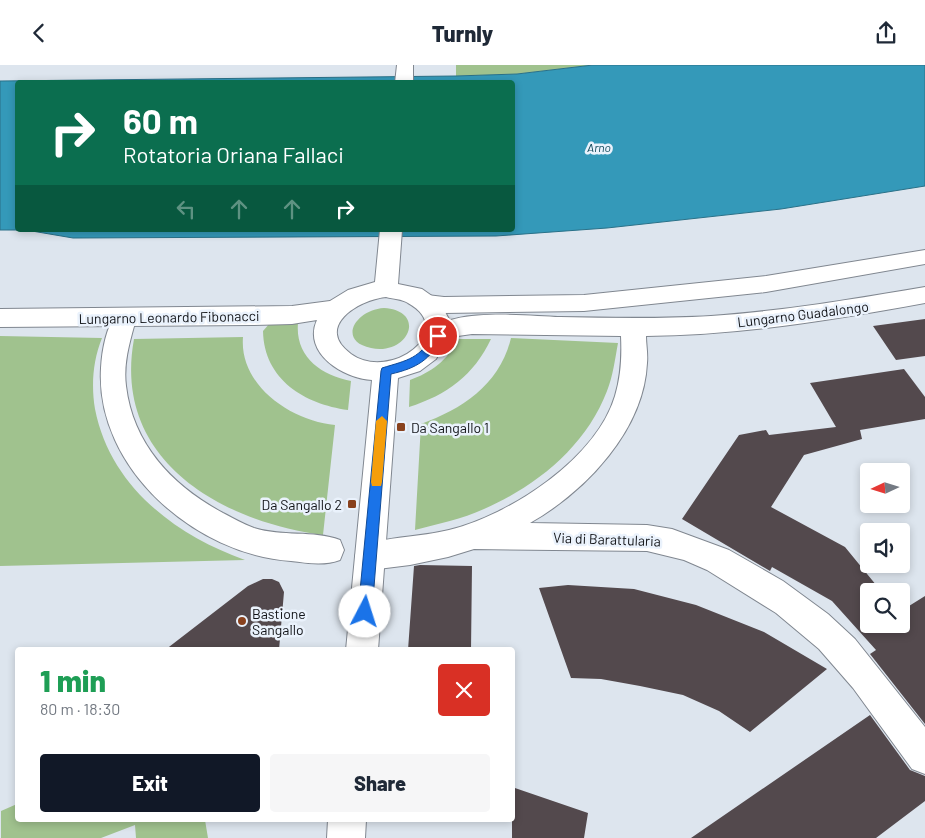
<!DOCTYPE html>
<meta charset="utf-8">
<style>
body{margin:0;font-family:Barlow,sans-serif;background:#f6f6f7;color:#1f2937;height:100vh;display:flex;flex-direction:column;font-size:19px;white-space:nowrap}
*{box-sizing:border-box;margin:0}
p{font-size:16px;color:#747a83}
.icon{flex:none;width:28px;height:28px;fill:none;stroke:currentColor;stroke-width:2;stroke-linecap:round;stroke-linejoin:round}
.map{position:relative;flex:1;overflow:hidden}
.panel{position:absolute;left:15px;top:582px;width:500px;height:175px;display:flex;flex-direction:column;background:#fff;border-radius:5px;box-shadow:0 2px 8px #0003}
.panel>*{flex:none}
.top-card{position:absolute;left:15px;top:15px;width:500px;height:152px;border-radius:5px;box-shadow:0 2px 8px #0003;background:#0b6e4f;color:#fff;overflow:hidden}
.needle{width:32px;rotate:266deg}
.tools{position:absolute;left:860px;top:398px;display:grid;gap:10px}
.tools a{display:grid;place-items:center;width:50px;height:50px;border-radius:5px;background:#fff;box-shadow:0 2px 8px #0003;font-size:25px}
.pin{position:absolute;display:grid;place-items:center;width:42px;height:42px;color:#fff;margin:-21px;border:2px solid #fff;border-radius:50%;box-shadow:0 1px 5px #0007}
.me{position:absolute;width:55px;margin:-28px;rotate:5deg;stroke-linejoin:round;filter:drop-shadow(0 0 4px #0008)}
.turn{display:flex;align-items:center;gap:18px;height:105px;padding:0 25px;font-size:22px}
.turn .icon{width:65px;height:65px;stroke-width:2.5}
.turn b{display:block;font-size:35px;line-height:42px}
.lanes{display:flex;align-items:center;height:48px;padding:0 25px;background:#0003;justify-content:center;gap:25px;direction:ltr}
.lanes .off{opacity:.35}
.round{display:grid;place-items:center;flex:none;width:52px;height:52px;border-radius:5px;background:#f6f6f7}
.headline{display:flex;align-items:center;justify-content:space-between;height:85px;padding:0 25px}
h1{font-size:30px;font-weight:800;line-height:38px;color:#1e9e55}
.primary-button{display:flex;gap:10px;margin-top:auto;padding:10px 25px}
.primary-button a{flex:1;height:58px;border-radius:5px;background:#111827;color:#fff;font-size:20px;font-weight:800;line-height:58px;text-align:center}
.primary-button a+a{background:#f6f6f7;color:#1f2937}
header{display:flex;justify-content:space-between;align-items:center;height:65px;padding:0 25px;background:#fff;font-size:22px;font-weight:800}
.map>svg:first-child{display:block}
.green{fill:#a0c28e}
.water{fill:#3499b9;stroke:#2a7188}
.building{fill:#53494d}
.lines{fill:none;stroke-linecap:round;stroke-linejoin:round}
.street-casing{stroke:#808790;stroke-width:2}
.secondary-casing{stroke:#808790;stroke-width:2}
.street{fill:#fff;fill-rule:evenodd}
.secondary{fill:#fff;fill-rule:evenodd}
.route{fill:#1a73e8;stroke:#114b97}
.slow{fill:#f59e0b}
.poi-dot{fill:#89421e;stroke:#eaf2fc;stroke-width:2}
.labels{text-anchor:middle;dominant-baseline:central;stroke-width:5;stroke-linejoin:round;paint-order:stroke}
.far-water-label{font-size:12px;font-style:italic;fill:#0e4759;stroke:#eaf2fc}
.street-label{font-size:14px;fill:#111317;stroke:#eaf2fc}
.poi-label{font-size:14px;fill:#111317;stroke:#eaf2fc;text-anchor:start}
</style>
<header><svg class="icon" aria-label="back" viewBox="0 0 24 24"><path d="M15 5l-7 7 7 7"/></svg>Turnly<svg class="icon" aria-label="share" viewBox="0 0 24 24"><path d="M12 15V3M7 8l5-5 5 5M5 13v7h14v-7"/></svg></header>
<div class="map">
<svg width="925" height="773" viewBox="0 0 925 773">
<rect width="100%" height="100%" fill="#dde5ee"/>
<path class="green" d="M456,0H593L517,9L456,11Z
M384,243C428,246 408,291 371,283C337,276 355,245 384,243Z
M270,258H298C295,291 320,310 351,316L348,345C305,339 264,315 263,266Z
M0,271L102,273C93,295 91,320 95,344C110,421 175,470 245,495L0,501Z
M243,272C239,321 292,356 335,360L323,470C219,456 112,394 134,274Z
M511,273L618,278C615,294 613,311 607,326C586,381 537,421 484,444C462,454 438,459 415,465L421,359C463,344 500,319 511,273Z
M457,274H491C474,310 447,330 409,342L410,315C430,308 449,295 457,274Z
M17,739L18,755H205L208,773H136L135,760L101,773H1V746Z"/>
<path class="water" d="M593,0H925V121L781,144L607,163L496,171L73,173L26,165H512V18H18L17,165H0V16L456,11L517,9Z"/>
<path class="building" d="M925,254V291L896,295L873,261Z
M904,304L925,332V354L860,365L862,374L804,390L771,442L845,482L881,526H869V559H901V546L925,531V659L870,589L876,585L832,536L772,502L770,506L682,454L739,370L766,365L769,370L836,362L810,318Z
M420,500L472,501L471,585H408L414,501Z
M263,514H272L279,517L284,527L279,585H165L248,521Z
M568,520L634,524L696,540L764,567L827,604L750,667L719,646L683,630L640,621L601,614L571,613L539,523Z
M870,650L910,705L925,711V736L876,773H691Z
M512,722L588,748L584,773H512Z"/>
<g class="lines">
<g class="street-casing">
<path id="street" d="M925,185V199L766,227L584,246L444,248L419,244L415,238L419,232L427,230L444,232L584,230L766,211Z
M925,222V238C833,255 740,270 646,271C646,280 648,289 647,298C644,365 586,426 530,458L647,460L672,464L729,485L783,516L828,549L855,574L925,662V709L912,704L853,623L819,584L776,548L707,505L684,495L647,486L474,484L448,492L410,500L370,505L359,501L355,491L359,481C385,472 421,472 449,465C510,450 596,394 615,331C621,311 622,292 621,271L472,269L458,271L438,280L429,277L426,271C443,241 529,251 560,252C610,253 661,254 711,251C783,246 854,234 925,222Z
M124,245L132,248L136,254C130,276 123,298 126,321C133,380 173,421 223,448C233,453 243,459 254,463C282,472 313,465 340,475L344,485L340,495C324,501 307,498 291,496C196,490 95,403 101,303C102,285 106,264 116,248Z"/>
</g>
<g class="secondary-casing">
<path id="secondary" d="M397,0H413V18H395Z
M380,165H402L398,219L422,224L439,236L450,256L448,272L436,294L420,306L398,313L378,585H346L372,315C344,314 302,288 317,255L292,259L252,260L0,262V244L292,241L330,236L348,225L375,217ZM386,232C393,234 402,234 408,238C459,266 390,317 351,289C314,262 358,235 386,232Z
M328,755H366L365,773H327Z"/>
</g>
<use href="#street" class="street"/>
<use href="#secondary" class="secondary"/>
</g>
<path class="route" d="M438,267L443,271C430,295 417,303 391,309L372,547L370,552L365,554L360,552L358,547L381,306L382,303C408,295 420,294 434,268Z"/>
<path class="slow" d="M382,351L387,356L382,417L381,421H372L371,417L376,356Z"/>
<g class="poi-dot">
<rect x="396" y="357" width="10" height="10" rx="2.5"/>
<rect x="347" y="434" width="10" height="10" rx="2.5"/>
<circle cx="242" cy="556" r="5"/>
</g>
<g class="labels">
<g class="far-water-label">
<text x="599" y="82">Arno</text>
</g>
<g class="street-label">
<text transform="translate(803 249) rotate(-7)">Lungarno Guadalongo</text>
<text transform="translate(169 252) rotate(-1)">Lungarno Leonardo Fibonacci</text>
<text transform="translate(607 474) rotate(2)">Via di Barattularia</text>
</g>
<g class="poi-label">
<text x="411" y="362">Da Sangallo 1</text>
<text x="342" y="439" text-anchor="end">Da Sangallo 2</text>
<text x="252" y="548">Bastione<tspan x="252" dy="16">Sangallo</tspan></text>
</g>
</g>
</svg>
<div class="tools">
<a><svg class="needle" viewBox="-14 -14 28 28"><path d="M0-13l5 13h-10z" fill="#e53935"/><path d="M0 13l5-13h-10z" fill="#747a83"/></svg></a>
<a><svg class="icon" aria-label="sound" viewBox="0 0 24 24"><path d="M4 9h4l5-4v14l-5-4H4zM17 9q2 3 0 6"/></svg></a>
<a><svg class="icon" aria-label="search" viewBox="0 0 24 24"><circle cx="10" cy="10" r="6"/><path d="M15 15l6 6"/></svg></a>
</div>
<div class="pin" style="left:438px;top:271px;background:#d93025"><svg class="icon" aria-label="arrive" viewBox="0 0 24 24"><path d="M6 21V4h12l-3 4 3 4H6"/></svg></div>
<svg class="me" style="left:365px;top:547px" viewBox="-20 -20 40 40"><circle r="19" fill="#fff"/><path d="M0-13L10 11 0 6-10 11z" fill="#1a73e8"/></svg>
<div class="top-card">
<div class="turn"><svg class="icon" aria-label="right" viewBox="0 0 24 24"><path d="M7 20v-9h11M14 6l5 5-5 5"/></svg><div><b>60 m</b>Rotatoria Oriana Fallaci</div></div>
<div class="lanes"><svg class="icon off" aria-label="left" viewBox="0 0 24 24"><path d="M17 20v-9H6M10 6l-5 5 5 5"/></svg><svg class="icon off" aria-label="ahead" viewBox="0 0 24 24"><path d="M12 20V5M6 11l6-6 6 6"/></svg><svg class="icon off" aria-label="ahead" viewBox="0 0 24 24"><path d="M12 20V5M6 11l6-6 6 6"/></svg><svg class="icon" aria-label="right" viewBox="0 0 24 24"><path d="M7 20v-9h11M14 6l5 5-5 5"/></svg></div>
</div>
<section class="panel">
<div class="headline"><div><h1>1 min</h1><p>80 m · 18:30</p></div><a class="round" style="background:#d93025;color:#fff"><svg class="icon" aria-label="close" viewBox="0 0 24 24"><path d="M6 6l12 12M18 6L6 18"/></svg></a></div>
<div class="primary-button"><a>Exit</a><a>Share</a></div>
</section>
</div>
